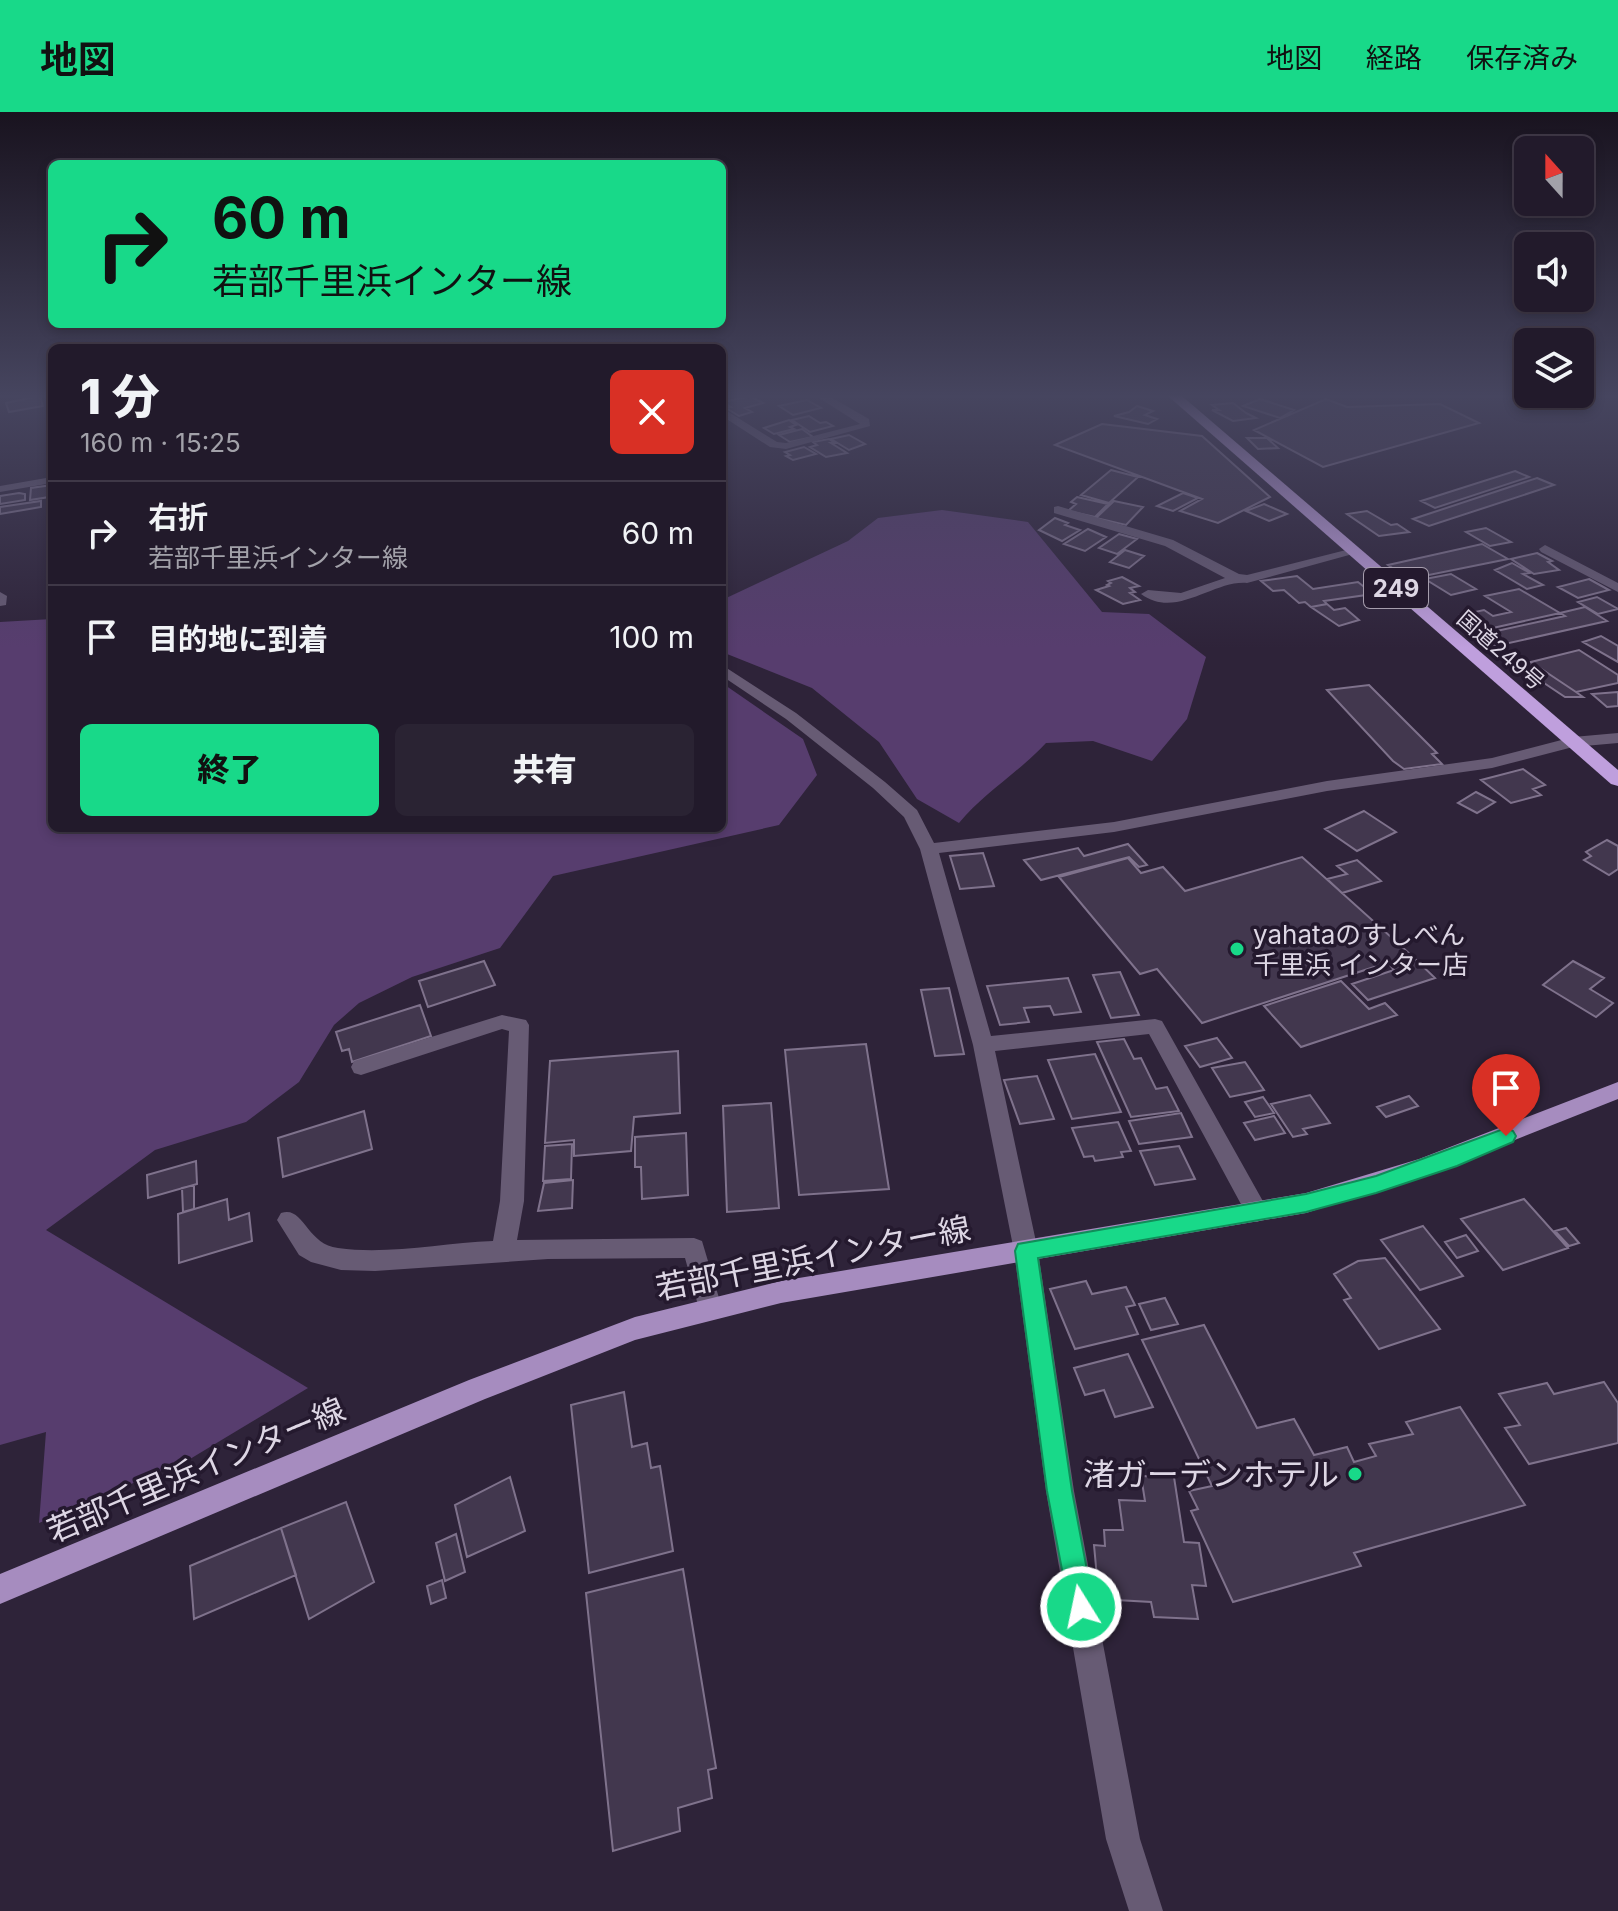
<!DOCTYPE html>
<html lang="ja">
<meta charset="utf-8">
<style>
body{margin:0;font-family:Inter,"Noto Sans JP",sans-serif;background:#2a2333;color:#f1f3f6;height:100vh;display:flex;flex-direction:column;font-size:30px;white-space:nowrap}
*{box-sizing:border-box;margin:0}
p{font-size:26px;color:#a2a1a9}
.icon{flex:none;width:44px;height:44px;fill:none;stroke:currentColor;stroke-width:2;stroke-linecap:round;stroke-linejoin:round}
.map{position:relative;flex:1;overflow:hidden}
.side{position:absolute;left:48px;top:232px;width:678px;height:488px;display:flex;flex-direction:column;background:#221a2b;border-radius:12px;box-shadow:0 4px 12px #0003,0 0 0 2px #3f3847}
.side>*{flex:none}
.guide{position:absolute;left:48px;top:48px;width:678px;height:168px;border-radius:12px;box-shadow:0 4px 12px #0003,0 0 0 2px #3f3847;background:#18d989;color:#111;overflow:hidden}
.needle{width:52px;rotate:339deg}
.buttons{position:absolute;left:1514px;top:24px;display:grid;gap:16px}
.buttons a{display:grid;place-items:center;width:80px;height:80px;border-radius:12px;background:#221a2b;box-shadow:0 4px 12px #0003,0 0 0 2px #3f3847;font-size:40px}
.pin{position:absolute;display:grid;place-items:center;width:68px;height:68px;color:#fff;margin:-82px -34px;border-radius:50% 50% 50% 0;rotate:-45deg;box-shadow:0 0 8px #0007}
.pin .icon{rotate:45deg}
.me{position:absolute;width:88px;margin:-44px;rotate:350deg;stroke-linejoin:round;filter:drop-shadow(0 0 6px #0008)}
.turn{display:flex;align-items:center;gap:28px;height:168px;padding:0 32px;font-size:36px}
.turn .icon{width:104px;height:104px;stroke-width:2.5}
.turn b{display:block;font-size:56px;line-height:68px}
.round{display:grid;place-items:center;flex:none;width:84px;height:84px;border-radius:12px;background:#2a2333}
.head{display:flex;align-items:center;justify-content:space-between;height:136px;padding:0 32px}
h1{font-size:48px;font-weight:800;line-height:60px}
.button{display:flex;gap:16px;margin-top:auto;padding:16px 32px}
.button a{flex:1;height:92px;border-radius:12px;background:#18d989;color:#111;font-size:32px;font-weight:800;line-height:92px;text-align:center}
.button a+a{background:#2a2333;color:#f1f3f6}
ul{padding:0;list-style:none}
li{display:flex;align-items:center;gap:24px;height:104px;padding:0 32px;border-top:2px solid #3f3847}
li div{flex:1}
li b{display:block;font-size:30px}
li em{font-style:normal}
header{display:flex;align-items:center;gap:48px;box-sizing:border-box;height:112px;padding:0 40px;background:#18d989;color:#111}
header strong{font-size:38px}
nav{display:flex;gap:44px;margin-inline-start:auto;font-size:28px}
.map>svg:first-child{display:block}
.green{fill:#573d6e}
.building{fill:#42374e;stroke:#7f728c;stroke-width:2}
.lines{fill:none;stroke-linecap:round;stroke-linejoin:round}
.minor{fill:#675b74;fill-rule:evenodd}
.major{fill:#a68cbf;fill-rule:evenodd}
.highway{fill:#bf9fdd;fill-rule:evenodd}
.route{fill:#18d989;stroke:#108d59;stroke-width:2}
.poi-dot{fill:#18d989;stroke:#24192e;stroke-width:3}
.labels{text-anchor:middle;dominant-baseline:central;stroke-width:7;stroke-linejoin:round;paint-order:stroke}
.far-street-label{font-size:22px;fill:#ddd6e4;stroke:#24192e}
.shield{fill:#24192e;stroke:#a69dad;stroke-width:2}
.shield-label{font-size:24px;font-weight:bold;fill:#ddd6e4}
.poi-label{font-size:26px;fill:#ddd6e4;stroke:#24192e;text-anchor:start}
.near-street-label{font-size:32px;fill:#ddd6e4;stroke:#24192e}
.near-poi-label{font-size:32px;fill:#ddd6e4;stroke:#24192e;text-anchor:end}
</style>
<header>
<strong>地図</strong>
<nav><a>地図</a><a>経路</a><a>保存済み</a></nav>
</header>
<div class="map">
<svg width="1618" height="1799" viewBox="0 0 1618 1799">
<rect width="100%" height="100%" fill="#2e2339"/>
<path class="green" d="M942,398L1028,410L1102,500L1149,502L1206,545L1187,607L1152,649L1093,629L1046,631C1019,660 984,681 959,711L917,687L879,630L812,576L722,540V488L848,429L878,406Z
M52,507V716H722V571L803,627L817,663L779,713L553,764L500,836L412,865L359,891L334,913L299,970L246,1010L155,1038L46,1118L308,1276L190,1347L39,1411L46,1320L0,1333V510Z"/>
<path class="building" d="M40,284L43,294L9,300L6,291Z
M750,284L763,291L745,296L752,300L739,304L726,296L731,295L723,290Z
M1260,287L1294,298L1280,306L1243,294Z
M1326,287L1347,295L1440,292L1479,311L1323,355L1254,318Z
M807,288L821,296L793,303L779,294Z
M1233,291L1246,301L1256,306L1233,309L1212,298H1219L1212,293Z
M1137,294L1153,299L1145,303L1157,307L1148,312L1114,304L1129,300Z
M809,304L820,311L826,310L833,314L810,320L792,308Z
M789,308L796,313L790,315L794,317L774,322L764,316Z
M1102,312L1202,324L1270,385L1218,411L1180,399L1202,387L1055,333Z
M802,317L813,325L790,330L779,323Z
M849,323L865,332L849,338L831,327Z
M1247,326H1267L1278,336L1258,337Z
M829,327L835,331H831L847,341L826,345L810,335L817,333L813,330Z
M804,335L816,342L793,348L786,344L790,343L785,340Z
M1111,358L1138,365L1109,391L1081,383Z
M1515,359L1529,365L1435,396L1421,389Z
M1537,366L1554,373L1429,414L1413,407Z
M52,373L49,385L30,388L31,376Z
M19,381L25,382V388L0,392V384Z
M1183,381L1198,386L1173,399L1157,394Z
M1077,385L1108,392L1095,405L1068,399L1076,392L1071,390Z
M41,389V395L0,402V395Z
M1114,389L1143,395L1126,413L1096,406Z
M1264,392L1287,402L1269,409L1246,399Z
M1367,399L1391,413L1397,412L1409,420L1379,424L1347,402Z
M1055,406L1068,411L1065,413L1080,418L1062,429L1039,418Z
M1486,416L1511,430L1490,434L1466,420Z
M1088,417L1106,425L1085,439L1064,432Z
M1119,422L1137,427L1117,442L1099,436Z
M1482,432L1508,447L1409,467L1388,453Z
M1125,438L1144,444L1129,456L1110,450Z
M1537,441L1552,449L1548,450L1559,458L1534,462L1511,447Z
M1512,451L1530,461L1523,462L1543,473L1527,477L1495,458Z
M1451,462L1476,477L1451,483L1425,467Z
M1297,464L1313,477L1358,470L1373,482L1324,489L1327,492L1311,495L1305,490L1299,491L1284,478L1273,479L1261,469Z
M1122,465L1139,474L1130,476L1135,480L1130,481L1140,488L1123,492L1096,478L1109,474L1107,473L1111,471L1108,469Z
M1589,467L1609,478L1578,486L1558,475Z
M1519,477L1560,501L1484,518L1461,503L1484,498L1493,504L1511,500L1485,484Z
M1597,485L1618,497L1598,502L1578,490Z
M1327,492L1334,498L1345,496L1359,508L1339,514L1311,495Z
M1585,495L1607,509L1491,535L1474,524L1565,504L1560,501Z
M1601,524L1618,534V550L1583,530Z
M1579,538L1618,563V571L1576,580L1531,550Z
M1531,550L1576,580L1583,585H1565L1517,553Z
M1369,573L1437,641L1432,642L1442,652L1404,657L1393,649L1327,578Z
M1618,580V594L1607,595L1592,582Z
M1523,657L1545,673L1533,677L1541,683L1511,691L1481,668Z
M1476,680L1495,690L1477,701L1458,691Z
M1364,699L1396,720L1357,739L1325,717Z
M1607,728L1618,734V757L1609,763L1584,748L1591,744L1586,740Z
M1128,732L1147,753L1139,755L1129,745L1041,768L1024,748L1078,736L1084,744Z
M983,741L994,774L960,777L950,744Z
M1302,745L1411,843L1202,911L1157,857L1140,862L1059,765L1128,746L1141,761L1163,755L1185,779Z
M1357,748L1381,769L1342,781L1327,767L1347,762L1337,754Z
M1412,844L1435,866L1368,888L1352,872L1394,858L1389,852Z
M484,849L495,873L428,895L419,869Z
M1573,849L1604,866L1590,877L1613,891L1596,905L1543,873Z
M1120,860L1139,903L1111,906L1093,863Z
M1068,866L1081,900L1054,903L1050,894L1024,896L1029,910L1000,913L987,874Z
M1341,869L1369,897L1385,891L1397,903L1301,935L1264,894Z
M949,876L964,942L935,944L921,878Z
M420,893L431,924L352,950L349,937L342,939L336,920Z
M1217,926L1232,946L1200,955L1185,934Z
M1124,927L1134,947L1141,946L1156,977L1167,975L1179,999L1131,1005L1097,930Z
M866,932L889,1077L799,1083L785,938Z
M678,939L680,1001L634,1005L631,1039L574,1044V1028L545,1031L550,949Z
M1095,942L1121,1000L1072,1007L1048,948Z
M1245,950L1264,978L1230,985L1212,956Z
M1037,964L1054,1007L1020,1012L1004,968Z
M1310,983L1330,1011L1303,1017L1307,1022L1293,1025L1271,992Z
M1409,984L1418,994L1386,1005L1377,995Z
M1263,985L1274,1001L1255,1005L1245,990Z
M771,991L779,1096L727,1100L723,994Z
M364,999L372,1037L283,1065L278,1026Z
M1181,1001L1192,1025L1139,1032L1129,1009Z
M1274,1004L1285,1021L1255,1028L1244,1011Z
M1118,1010L1131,1039L1121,1040L1123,1045L1095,1049L1093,1044L1084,1045L1072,1016Z
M686,1021L688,1083L642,1087L641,1055H635V1025Z
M572,1032L571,1067L543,1069L545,1034Z
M1179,1034L1195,1067L1155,1073L1140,1039Z
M196,1049L197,1072L148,1086L147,1063Z
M573,1068L572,1096L538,1099L544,1071Z
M194,1073V1097L183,1100L182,1076Z
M227,1087L229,1108L249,1101L252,1129L179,1151L178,1102Z
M1524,1087L1568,1136L1503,1158L1461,1107Z
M1423,1114L1463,1164L1420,1178L1381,1128Z
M1566,1116L1579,1131L1569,1134L1555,1119Z
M1466,1123L1478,1139L1457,1146L1445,1130Z
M1385,1146L1440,1217L1379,1237L1344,1188L1351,1186L1334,1162L1358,1149Z
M1086,1169L1092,1182L1126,1175L1135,1193L1126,1195L1138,1222L1075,1237L1050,1177Z
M1165,1186L1178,1212L1151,1218L1139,1192Z
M1204,1213L1257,1316L1294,1307L1314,1343L1347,1335L1354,1350L1376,1344L1369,1332L1413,1322L1406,1310L1460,1295L1525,1393L1354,1441L1361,1454L1233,1490L1191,1399L1198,1397L1189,1379L1212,1374L1142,1228Z
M1128,1242L1153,1295L1115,1305L1104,1278L1085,1283L1074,1256Z
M1604,1270L1618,1291V1331L1529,1352L1505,1316L1520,1313L1499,1282L1547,1271L1554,1282Z
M624,1280L632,1335L647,1331L651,1356L660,1354L673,1439L589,1461L571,1293Z
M1141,1364L1174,1365L1184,1430L1199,1431L1206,1474L1192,1473L1198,1507L1154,1505L1151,1490L1099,1487L1094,1433L1105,1434L1104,1418H1123L1119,1388L1145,1389Z
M510,1365L525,1419L467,1445L455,1393Z
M346,1390L374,1470L309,1507L281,1416Z
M281,1416L296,1463L194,1507L190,1454Z
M456,1422L465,1460L445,1469L436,1431Z
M683,1457L716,1656L708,1658L712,1686L678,1696L680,1719L613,1739L586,1481Z
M442,1468L446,1486L431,1492L427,1474Z"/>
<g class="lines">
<path class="minor" d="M816,284H829L869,307L870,314L786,337L770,335L722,304V296L777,330L786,331L860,312Z
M52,365V371L0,380V374Z
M1058,394L1173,428L1239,462L1247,463L1354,436L1360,440L1247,471C1213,468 1176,508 1141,482L1148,478L1181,481L1225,466L1165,434L1054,401V395Z
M1545,433L1618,471V480L1541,440L1539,437Z
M0,480L7,484L6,493L0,494Z
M722,553L796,601L885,670L917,698L934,731L1114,710L1327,669L1492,646L1573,625L1618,621V631L1573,635L1492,656L1327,679L1114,720L939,741L991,924L1155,907L1162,909L1269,1100L1265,1107L1257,1110L1249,1107L1149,922L995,939L1038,1139L1074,1379L1140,1727L1163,1799H1129L1106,1727L1046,1379L1014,1139L973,933L920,737L904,705L873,676L786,607L722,564Z
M502,903L526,908L529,913L524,1089L517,1128L694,1126L702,1129L722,1196L719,1204L710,1207L701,1204L685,1146L548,1147L375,1159L341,1158L311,1150L299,1143L277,1108L281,1101C304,1093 306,1132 338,1136C388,1143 442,1131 493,1129L500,1089L509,919L502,917L361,963L354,961L351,955L354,949Z"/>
<path class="major" d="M1618,970V987L1434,1060L1306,1101L781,1191L635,1228L485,1287L0,1492V1462L469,1268L635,1205L781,1169L1306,1081L1419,1047Z"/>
<path class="highway" d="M1168,284H1182L1618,658V674L1611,672Z"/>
</g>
<linearGradient id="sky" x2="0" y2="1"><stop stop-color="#19131f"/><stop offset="0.53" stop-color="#46455f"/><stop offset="1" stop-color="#46455f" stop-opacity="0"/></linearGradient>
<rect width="1618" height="536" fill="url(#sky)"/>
<path class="route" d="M1506,1016L1513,1019L1516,1024L1513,1030L1457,1054L1376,1081L1306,1100L1038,1146L1072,1379L1094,1495L1090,1505L1081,1509L1071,1505L1047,1379L1015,1139L1018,1132L1306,1082L1376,1064Z"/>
<g class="poi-dot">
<circle cx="1237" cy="837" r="8"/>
<circle cx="1355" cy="1362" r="8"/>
</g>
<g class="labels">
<g class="far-street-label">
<text transform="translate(1501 538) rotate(41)">国道249号</text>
</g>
<rect class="shield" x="1364" y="456" width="64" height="40" rx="6"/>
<g class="shield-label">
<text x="1396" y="476">249</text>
</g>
<g class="poi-label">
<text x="1253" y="822">yahataのすしべん<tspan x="1253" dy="30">千里浜 インター店</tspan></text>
</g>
<g class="near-street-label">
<text transform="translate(813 1146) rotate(-11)">若部千里浜インター線</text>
<text transform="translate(196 1358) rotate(-23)">若部千里浜インター線</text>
</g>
<g class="near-poi-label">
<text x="1339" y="1362">渚ガーデンホテル</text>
</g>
</g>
</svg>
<div class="buttons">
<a><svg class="needle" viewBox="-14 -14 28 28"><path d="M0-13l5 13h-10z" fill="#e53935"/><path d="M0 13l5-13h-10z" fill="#a2a1a9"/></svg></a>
<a><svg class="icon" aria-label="sound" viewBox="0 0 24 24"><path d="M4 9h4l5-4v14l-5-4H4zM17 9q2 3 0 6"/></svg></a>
<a><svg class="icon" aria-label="layers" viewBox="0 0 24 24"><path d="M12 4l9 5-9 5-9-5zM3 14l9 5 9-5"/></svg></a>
</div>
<div class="pin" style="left:1506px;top:1024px;background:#d93025"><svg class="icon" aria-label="arrive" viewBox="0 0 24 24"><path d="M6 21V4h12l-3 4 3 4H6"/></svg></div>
<svg class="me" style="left:1081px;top:1495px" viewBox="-20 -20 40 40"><circle r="17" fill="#18d989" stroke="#fff" stroke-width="3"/><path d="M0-11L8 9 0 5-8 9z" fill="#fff"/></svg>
<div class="guide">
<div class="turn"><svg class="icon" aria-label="right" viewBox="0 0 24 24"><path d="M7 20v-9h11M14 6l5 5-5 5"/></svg><div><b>60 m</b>若部千里浜インター線</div></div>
</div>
<section class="side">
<div class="head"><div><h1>1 分</h1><p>160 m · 15:25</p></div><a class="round" style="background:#d93025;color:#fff"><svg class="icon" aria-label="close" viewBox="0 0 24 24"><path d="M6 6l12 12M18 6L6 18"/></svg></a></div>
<ul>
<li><svg class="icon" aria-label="right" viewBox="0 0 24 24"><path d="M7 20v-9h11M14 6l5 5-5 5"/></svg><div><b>右折</b><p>若部千里浜インター線</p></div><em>60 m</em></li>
<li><svg class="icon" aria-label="arrive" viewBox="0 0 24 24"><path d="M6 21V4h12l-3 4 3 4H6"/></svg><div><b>目的地に到着</b></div><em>100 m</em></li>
</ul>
<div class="button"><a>終了</a><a>共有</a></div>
</section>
</div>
